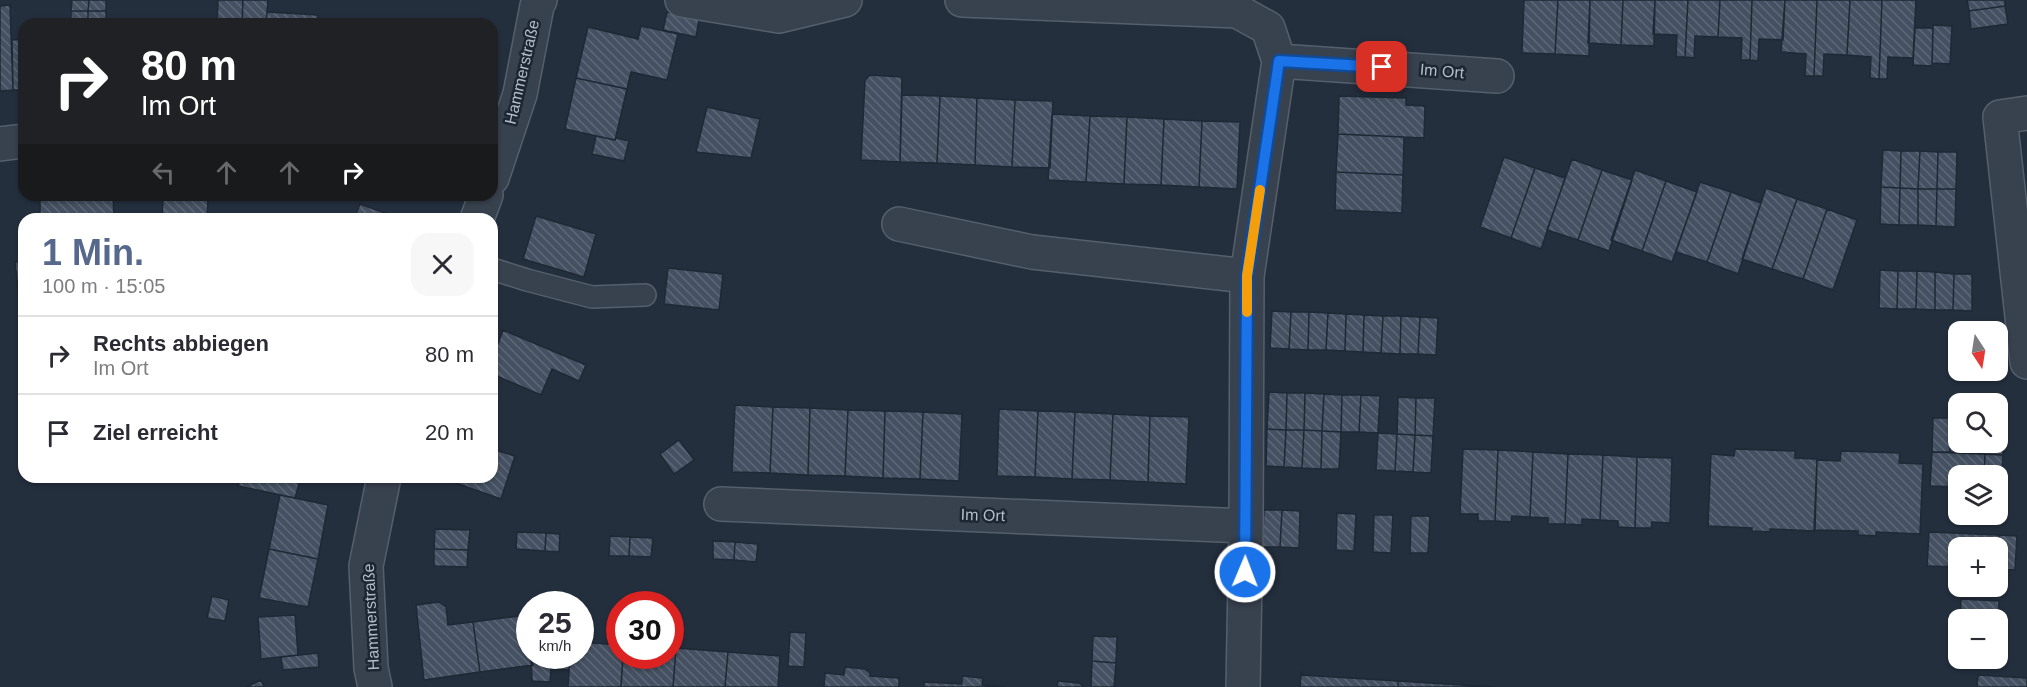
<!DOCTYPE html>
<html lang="de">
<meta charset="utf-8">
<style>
body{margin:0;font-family:Helvetica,sans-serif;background:#f7f7f7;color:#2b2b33;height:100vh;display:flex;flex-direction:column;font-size:22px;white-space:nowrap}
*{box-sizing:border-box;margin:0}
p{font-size:20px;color:#7c7c81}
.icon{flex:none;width:33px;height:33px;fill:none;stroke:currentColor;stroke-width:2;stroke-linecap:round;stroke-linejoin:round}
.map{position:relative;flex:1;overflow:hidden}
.drawer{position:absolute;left:18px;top:213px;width:480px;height:270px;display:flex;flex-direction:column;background:#fff;border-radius:18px;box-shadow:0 2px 4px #0004}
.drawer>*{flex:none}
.guide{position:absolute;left:18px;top:18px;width:480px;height:183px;border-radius:18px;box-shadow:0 2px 4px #0004;background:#202124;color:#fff;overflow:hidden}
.needle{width:39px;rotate:168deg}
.fabs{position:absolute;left:1948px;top:321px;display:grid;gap:12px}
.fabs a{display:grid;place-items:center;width:60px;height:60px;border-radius:12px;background:#fff;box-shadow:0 2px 4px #0004;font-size:30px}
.speed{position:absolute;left:516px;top:591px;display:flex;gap:12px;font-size:30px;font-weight:700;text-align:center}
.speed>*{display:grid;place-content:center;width:78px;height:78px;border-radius:50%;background:#fff;box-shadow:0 2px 4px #0004;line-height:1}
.speed small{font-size:15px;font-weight:400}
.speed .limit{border:9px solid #d22;background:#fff;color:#111}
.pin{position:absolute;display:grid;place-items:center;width:51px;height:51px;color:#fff;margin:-26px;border-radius:12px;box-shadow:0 3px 9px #0006}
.me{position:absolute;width:66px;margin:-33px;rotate:1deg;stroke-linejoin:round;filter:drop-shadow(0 0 4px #0008)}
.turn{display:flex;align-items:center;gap:21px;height:126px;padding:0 24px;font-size:27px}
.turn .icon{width:78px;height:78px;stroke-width:2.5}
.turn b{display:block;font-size:42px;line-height:51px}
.lanes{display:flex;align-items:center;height:57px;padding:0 24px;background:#0003;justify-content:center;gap:30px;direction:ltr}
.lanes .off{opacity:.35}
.round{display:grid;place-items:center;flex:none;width:63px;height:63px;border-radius:18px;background:#f7f7f7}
.headline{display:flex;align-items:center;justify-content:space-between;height:102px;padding:0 24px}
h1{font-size:36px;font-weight:600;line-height:45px;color:#56698c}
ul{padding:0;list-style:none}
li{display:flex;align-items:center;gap:18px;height:78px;padding:0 24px;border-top:2px solid #e1e1e2}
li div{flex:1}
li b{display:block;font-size:22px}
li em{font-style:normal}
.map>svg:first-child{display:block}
.building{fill:url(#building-back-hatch);stroke:#1f2835;stroke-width:1.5}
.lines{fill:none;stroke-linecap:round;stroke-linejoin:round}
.service-casing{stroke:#565f6c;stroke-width:24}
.minor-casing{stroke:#565f6c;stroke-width:36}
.service{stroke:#38414e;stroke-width:21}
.minor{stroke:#38414e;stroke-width:33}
.route-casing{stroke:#114b97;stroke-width:15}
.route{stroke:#1a73e8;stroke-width:10}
.slow{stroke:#f59e0b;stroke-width:10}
.labels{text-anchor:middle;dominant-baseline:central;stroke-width:5;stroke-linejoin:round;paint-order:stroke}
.street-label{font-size:16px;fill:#b4bcc9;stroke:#1d2633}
</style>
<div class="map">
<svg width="2027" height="687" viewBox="0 0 2027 687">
<defs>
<pattern id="building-back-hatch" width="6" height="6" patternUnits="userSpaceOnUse" patternTransform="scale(1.5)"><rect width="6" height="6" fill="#455162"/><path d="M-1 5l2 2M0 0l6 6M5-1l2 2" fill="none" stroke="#5d6877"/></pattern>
</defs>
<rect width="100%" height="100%" fill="#242f3e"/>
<path class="building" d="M72,0H89L88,11H71Z
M89,0H106V11H88Z
M218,0H243L242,24H217Z
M243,0H268L266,24H242Z
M1524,0H1558L1555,54L1522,53Z
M1558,0H1590L1589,56L1555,54Z
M1590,0H1623L1621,45L1588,43Z
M1623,0H1655L1654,46L1621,45Z
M1655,0H1688L1685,57H1676L1677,35L1653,34Z
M1688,0H1720L1718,37L1695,36L1694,58L1685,57Z
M1720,0H1752L1750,60H1741L1742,38L1718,37Z
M1752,0H1785L1783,40L1759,39L1758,61L1750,60Z
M1785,0H1817L1814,76H1805L1806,54L1781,52Z
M1817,0H1850L1847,55L1824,54L1823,76H1814Z
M1850,0H1882L1879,79L1870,78L1871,57L1847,55Z
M1882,0H1916L1913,58L1888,57L1887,79H1879Z
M1967,0H2005V6L1969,11Z
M10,5L13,90L0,91V6Z
M2005,6L2008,24L1971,29L1969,11Z
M71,11H88V24H71Z
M88,11H106V24H88Z
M267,12L318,15L317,24H266Z
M667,12L699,19L696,37L663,30Z
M1933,25L1952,26L1950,64L1932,63Z
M641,26L678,34L667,80L631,72L627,89L576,78L588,27L638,39Z
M1915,28H1933L1932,66L1913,65Z
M24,39V90H13L12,40Z
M870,75L902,77L900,162L861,160L865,80Z
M576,78L627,89L615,140L565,129Z
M902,95L940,96L937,163L900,162Z
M940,96L977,98L975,165L937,163Z
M1339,96L1406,98V105L1425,106L1424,138L1338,134Z
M977,98L1015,100L1012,167L975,165Z
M1015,100L1053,101L1050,168L1012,167Z
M707,107L760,119L751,158L696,152Z
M1052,114L1090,116L1086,182L1048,180Z
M1090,116L1127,117L1124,184L1086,182Z
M1127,117L1164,119L1161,185L1124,184Z
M1164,119L1202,121L1199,187L1161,185Z
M1202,121L1240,122L1237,189L1199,187Z
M1338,134L1404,137L1403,175L1336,172Z
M596,136L615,140L616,138L629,141L624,161L592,154Z
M1883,150L1901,151L1900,188L1881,187Z
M1901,151H1920L1918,189L1900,188Z
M1920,151L1938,152L1937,189H1918Z
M1938,152H1957L1956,189H1937Z
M1504,157L1535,168L1511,238L1480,227Z
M1572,159L1602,170L1578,240L1547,230Z
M1535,168L1565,178L1541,249L1511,238Z
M1602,170L1632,180L1609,251L1578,240Z
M1635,170L1666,181L1642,251L1611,240Z
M1336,172L1403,175L1402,213L1335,210Z
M1666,181L1697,192L1672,262L1642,251Z
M1700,182L1731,192L1707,262L1676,252Z
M1881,187L1900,188L1899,225L1880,224Z
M1766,188L1797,199L1772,269L1742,259Z
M1900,188L1918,189V225H1899Z
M1918,189H1937L1936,226L1918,225Z
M1937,189H1956L1955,227L1936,226Z
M1731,192L1761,203L1738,274L1707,262Z
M86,196V198L113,197L114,219H40V197Z
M163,197L208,200L207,219H162Z
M1797,199L1827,209L1803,279L1772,269Z
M360,204L402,219H354Z
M1827,209L1857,220L1833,290L1803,279Z
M536,216L596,234L584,277L523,259Z
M24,261V308H20L15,262Z
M668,268L723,274L719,310L664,304Z
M1880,270L1898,271L1897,309L1879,308Z
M1898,271H1917L1916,309H1897Z
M1917,271L1935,272V310L1916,309Z
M1935,272L1954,274L1953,310H1935Z
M1954,274H1972V311L1953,310Z
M1272,311L1291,312L1289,349L1270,348Z
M1291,312H1309L1308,350L1289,349Z
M1309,312L1328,313L1326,350H1308Z
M1328,313L1346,314L1345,351L1326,350Z
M1346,314L1364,315L1363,352L1345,351Z
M1364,315L1383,316L1381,353L1363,352Z
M1383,316H1401L1400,354L1381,353Z
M1401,316L1420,317L1418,354H1400Z
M1420,317L1438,318L1436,355L1418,354Z
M503,330L586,365L579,381L552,369L541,395L492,374V360Z
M1269,392L1287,393L1286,430L1267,429Z
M1287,393H1305L1304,430H1286Z
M1305,393L1324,394L1322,431L1304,430Z
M1324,394L1342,395L1341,432L1322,431Z
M1342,395H1361L1359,432H1341Z
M1361,395L1380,396L1378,433L1359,432Z
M1398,397L1416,398L1415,435L1397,434Z
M1416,398H1435L1433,436L1415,435Z
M735,405L773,407L770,473L732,472Z
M773,407L810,408L808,475L770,473Z
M810,408L848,410L845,476L808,475Z
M999,409L1038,411L1035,477L997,476Z
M848,410L885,411L883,478L845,476Z
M885,411L923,412L920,479L883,478Z
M1038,411L1075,412L1072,479L1035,477Z
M923,412L962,414L959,481L920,479Z
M1075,412L1113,414L1110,480L1072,479Z
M1113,414L1150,416L1148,482L1110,480Z
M1150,416L1189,417L1186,484L1148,482Z
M1933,418H1951L1950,452H1932Z
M1951,418L1959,419V442H1998V421H2004L2003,455L1950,452Z
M1267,429L1286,430L1284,467L1266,466Z
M1286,430H1304L1302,468L1284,467Z
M1304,430L1322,431L1321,469L1302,468Z
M1322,431L1341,432L1339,469H1321Z
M1378,433L1397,434L1395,471L1376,470Z
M1397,434L1415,435L1413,472L1395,471Z
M1415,435L1433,436L1431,473L1413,472Z
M679,440L694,460L674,474L660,454Z
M492,449L515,456L501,499L444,479L445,477H492Z
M1463,449L1498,450L1495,521H1478V514H1460Z
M1735,449L1795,451V458L1817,459L1814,531L1770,529V532L1752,531V528L1708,526L1711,454L1734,456Z
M1498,450L1533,452L1530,517L1512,516L1511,522L1495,521Z
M1841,451L1900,453L1899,463L1923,464L1920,534L1876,532V536L1858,535V531L1815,530L1817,460L1840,461Z
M1533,452L1568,454L1565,524H1548V518L1530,517Z
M1932,452L1985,454L1984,476H1959V487L1930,486Z
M1568,454L1603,455L1600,520L1582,519V525L1565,524Z
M1985,454L2003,455L2001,489H1998V476H1984Z
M1603,455L1637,457L1635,528L1618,527V521L1600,520Z
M1637,457L1672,458L1670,523L1652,522L1651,528H1635Z
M241,477H301L295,498L238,486Z
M280,495L328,505L318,559L269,549Z
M1264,510H1282L1280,547H1262Z
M1282,510L1300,511L1299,548L1280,547Z
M1337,513L1356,514L1354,551L1336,550Z
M1374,515H1393L1391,553L1373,552Z
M1411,516H1430L1428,553H1410Z
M435,529L470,530L468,550L434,549Z
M517,532L546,533L545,551L516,549Z
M1929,532L1999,535L1998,561V548H1959V567L1927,566Z
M546,533L560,534L559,552L545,551Z
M1999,535L2017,536L2015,570L1998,569Z
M610,536L630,537L629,556H609Z
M630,537L653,538L651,557L629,556Z
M713,541L735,542L734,560L713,559Z
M735,542L758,544L756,562L734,560Z
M269,549L318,559L308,607L259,598Z
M434,549L468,550L467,567L434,566Z
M212,596L229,600L225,621L207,618Z
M1961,599L1999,601L1998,620H1960Z
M439,602L446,607L448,625L473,622L480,672L424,680L416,605Z
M295,615L298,655L261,659L258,617Z
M526,615L530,656H531L533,665L480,672L473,622Z
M790,632L806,633L804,667L788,666Z
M1093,636L1117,637L1116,663L1092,661Z
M580,642L620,645V656H623L621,687H568L570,656H580Z
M670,648H676L673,687H621L623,656H670Z
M676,648L728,652L725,687H673Z
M728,652L780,656L778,687H725Z
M318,653L319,667L283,670L281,657Z
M531,656H552L550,682L532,681Z
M552,656H570L569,670L551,669Z
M1092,661L1116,663L1114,687H1091Z
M845,667L865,669L870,673V676L899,678V687H824L825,673L844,675Z
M1302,672V675L1398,681V687H1300L1301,673Z
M1978,675L2027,678V687H1977Z
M962,676L983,678L982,685L1005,687H924V682L962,684Z
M261,680L264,687H246Z
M1058,681L1079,683L1084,687H1057Z
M1398,681L1494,687H1398Z"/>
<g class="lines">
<g class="service-casing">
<path id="service" d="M492,269L527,280L592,297L645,295"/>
</g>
<g class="minor-casing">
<path id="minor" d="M682,0L779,16L845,0
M962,0L1237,11L1268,28L1279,61L1247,276L1246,526L1243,687
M1279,61L1497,76
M2027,113L2000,117L2027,362
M0,144L24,141
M492,178L520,94L537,6L540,0
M477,219L486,195
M899,224L1032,252L1247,276
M721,504L1246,526
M375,687L371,668L366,566L384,477"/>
</g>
<use href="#service" class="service"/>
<use href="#minor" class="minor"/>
</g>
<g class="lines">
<g class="route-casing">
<path id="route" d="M1245,572L1247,276L1279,61L1382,67"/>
</g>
<use href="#route" class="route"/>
<path class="slow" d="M1247,312V276L1260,190"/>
</g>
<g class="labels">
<g class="street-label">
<text transform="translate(1442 71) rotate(5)">Im Ort</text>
<text transform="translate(522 72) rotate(-77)">Hammerstraße</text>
<text transform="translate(983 515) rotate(2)">Im Ort</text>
<text transform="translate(371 617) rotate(-93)">Hammerstraße</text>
</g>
</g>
</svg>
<div class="fabs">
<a><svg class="needle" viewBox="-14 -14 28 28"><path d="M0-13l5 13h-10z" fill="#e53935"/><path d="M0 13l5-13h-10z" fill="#7c7c81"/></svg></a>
<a><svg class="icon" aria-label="search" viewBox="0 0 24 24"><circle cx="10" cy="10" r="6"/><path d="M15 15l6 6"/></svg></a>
<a><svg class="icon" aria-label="layers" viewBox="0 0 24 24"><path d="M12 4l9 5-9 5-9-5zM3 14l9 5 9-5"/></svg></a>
<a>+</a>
<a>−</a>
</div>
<div class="speed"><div>25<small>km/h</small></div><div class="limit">30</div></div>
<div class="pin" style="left:1382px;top:67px;background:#d93025"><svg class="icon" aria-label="arrive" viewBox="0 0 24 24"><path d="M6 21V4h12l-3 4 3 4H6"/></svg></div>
<svg class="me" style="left:1245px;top:572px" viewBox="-20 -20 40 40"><circle r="17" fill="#1a73e8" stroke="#fff" stroke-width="3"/><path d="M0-11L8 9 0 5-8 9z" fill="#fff"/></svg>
<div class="guide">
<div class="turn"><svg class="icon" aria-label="right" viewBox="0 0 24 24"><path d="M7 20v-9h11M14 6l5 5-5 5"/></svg><div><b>80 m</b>Im Ort</div></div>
<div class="lanes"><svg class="icon off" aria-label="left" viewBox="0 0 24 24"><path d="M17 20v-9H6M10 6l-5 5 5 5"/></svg><svg class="icon off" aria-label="ahead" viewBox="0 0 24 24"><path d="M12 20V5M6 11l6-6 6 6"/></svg><svg class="icon off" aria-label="ahead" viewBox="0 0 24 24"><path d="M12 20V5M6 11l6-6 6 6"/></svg><svg class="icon" aria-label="right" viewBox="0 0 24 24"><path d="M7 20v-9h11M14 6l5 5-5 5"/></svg></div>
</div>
<section class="drawer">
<div class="headline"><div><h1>1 Min.</h1><p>100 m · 15:05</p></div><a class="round"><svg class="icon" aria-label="close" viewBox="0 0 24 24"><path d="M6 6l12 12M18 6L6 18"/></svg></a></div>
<ul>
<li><svg class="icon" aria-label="right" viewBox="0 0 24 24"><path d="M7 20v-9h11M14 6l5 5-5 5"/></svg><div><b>Rechts abbiegen</b><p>Im Ort</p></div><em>80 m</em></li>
<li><svg class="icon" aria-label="arrive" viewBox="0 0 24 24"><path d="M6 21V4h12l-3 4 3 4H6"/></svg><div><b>Ziel erreicht</b></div><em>20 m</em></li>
</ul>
</section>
</div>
